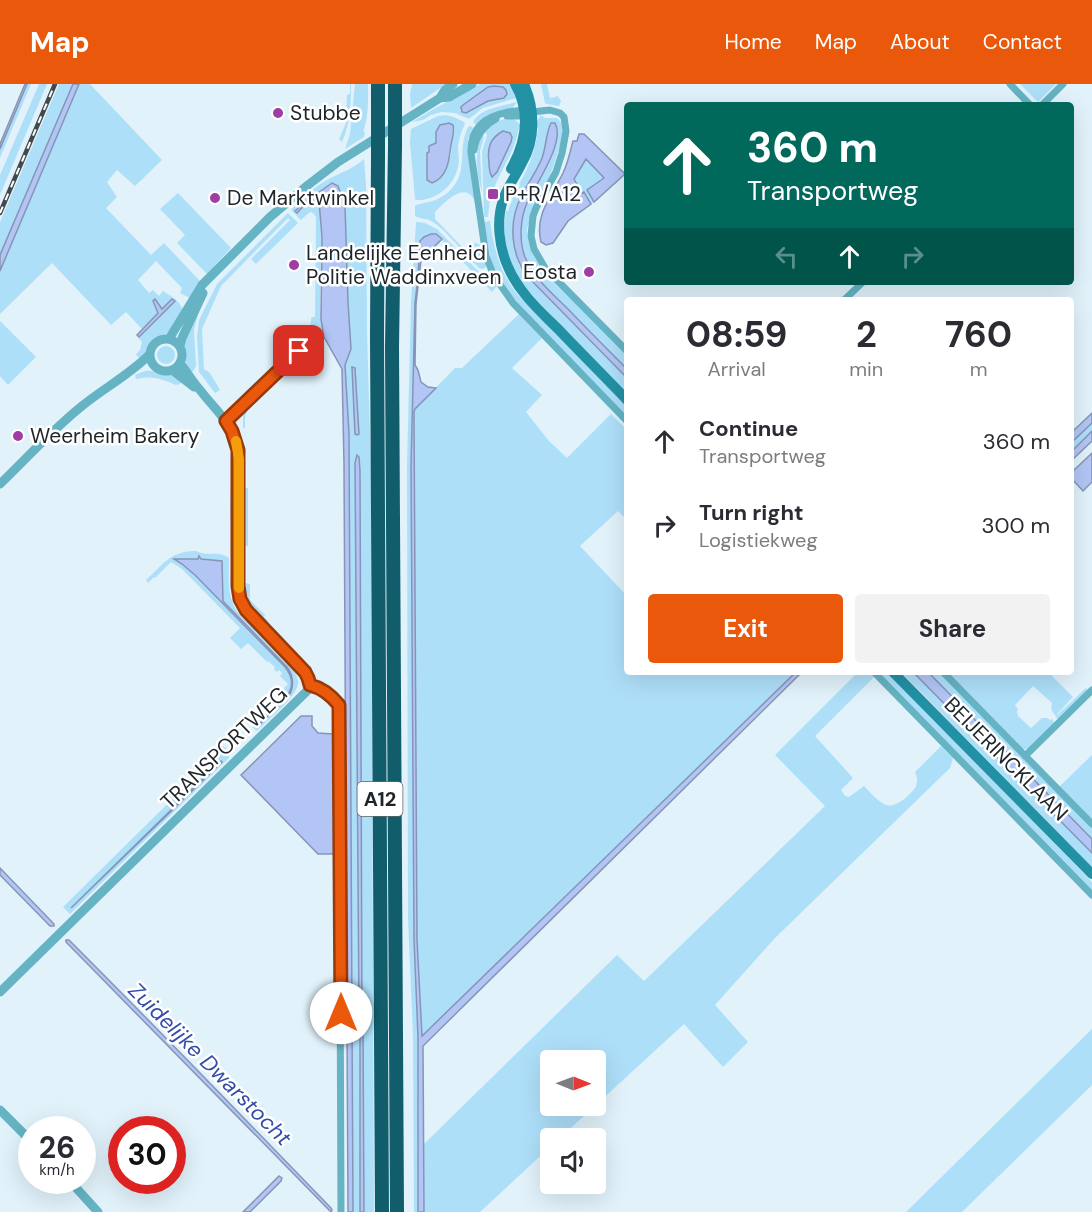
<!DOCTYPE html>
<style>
body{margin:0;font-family:"DM Sans",sans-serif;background:#f2f2f3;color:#2b2b33;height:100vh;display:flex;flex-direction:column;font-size:22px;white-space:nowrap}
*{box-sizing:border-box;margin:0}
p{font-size:20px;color:#7c7c81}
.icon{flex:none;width:33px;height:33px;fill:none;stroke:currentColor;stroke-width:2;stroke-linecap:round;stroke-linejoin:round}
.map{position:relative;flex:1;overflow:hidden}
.side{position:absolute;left:624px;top:213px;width:450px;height:378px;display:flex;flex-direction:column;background:#fff;border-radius:6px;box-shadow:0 6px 24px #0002}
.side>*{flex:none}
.hud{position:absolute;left:624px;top:18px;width:450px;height:183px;border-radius:6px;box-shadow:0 6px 24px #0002;background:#00695c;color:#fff;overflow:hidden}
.needle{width:39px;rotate:91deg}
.tools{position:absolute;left:540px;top:966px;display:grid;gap:12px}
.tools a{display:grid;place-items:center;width:66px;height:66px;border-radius:6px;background:#fff;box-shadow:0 6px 24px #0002;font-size:30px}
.speed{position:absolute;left:18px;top:1032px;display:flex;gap:12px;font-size:30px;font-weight:700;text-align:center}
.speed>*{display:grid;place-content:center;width:78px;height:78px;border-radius:50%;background:#fff;box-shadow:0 6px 24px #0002;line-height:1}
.speed small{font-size:15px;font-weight:400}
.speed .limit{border:9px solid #d22;background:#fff;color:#111}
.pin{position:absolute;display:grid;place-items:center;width:51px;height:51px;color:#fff;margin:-26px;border-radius:12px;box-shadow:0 3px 9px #0006}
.me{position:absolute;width:66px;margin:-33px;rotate:0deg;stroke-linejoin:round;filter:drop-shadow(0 0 4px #0008)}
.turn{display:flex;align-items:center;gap:21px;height:126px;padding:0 24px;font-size:27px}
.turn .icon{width:78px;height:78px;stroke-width:2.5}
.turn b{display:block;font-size:42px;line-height:51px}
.lanes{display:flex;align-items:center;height:57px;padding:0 24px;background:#0003;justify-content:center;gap:30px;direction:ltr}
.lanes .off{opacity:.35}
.eta{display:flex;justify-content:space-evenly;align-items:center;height:102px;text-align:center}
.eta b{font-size:36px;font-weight:700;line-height:42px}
.primary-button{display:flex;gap:12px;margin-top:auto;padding:12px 24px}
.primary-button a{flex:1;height:69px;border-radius:6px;background:#ea580c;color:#fff;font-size:24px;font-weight:700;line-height:69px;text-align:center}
.primary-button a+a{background:#f2f2f3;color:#2b2b33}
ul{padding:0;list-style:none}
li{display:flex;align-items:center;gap:18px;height:84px;padding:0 24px}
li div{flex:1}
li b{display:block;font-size:22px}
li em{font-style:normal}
header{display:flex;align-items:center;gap:36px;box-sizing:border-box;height:84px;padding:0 30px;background:#ea580c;color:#fff}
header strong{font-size:28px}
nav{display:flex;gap:33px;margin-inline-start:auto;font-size:21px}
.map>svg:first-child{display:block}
.green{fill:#aedff9;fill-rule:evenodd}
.water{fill:#b2c5f5;stroke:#8695b7;stroke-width:1.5}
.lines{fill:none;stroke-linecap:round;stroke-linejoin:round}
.minor{stroke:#65b3c3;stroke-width:7}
.tertiary{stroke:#65b3c3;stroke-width:9}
.secondary{stroke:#2291a4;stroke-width:10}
.motorway{stroke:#125d6b;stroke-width:14}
.rail-casing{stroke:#41494d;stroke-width:4.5}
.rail{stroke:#fff;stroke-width:2;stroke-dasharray:7;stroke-linecap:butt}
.motorway-bridge{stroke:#125d6b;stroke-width:14}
.route-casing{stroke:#983908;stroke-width:15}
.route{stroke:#ea580c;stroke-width:10}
.slow{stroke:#f59e0b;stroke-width:10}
.poi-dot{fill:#9d3da5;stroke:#fff;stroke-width:2}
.labels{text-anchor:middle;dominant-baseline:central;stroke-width:5;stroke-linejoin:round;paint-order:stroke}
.shield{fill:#fff;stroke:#626668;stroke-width:1.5}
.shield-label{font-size:20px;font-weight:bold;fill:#1e2427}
.poi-label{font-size:21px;fill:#1e2427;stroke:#fff;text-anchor:start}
.street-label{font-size:21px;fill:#1e2427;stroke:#fff}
.water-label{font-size:22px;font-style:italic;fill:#344da8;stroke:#fff}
</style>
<header>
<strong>Map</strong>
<nav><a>Home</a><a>Map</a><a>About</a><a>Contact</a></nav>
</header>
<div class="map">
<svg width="1092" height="1128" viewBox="0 0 1092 1128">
<rect width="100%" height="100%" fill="#e1f2fb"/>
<path class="green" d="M27,0H31L0,74V65Z
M39,0H47L0,111V91Z
M59,0H73L0,171V138Z
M79,0H90L162,76L135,102L117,86L107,98L117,113L106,124L151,171L164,159L200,197L190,214L180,209L182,204L156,177L138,196L149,209L153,206L159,212L163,207C171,212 180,217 183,226L169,248L153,257L149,262L147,269L140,274L137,272L136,270L140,266L142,258L137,252L139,253L175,217L172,215L162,225L153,218L158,229L142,245L126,228L111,241L52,179L0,230V187Z
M350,0H351C351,19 350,41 342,58L339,55L346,39L347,11L350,10Z
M355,0H368C368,16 369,32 363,48H365L364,53L345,65L350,50Z
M412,0H446L411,24L410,10Z
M480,0H511L516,14L483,24L469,35L455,29L441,28L431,31L423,36L412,38L432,26Z
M541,0H547L550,14L556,13L557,11L561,17L559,22L547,20L545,19Z
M1020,0H1056L1038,18Z
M517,18L512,25L476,41L473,38C480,24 503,22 517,18Z
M446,31L454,33L464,38L465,40C461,47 459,55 458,63C458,70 460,76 458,83C454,102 436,117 416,116L415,115L410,59L411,45L438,32ZM455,44L452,57L451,72L429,68L436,59V51Z
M541,31L545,34H557C560,37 561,38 562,42C565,65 536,123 527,145C528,183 560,203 584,227C599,241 613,256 627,270V285L538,195L525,174L521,152L522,138L524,128L527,120L538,100L557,44L556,41H550L549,42L546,62L542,74L518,120L517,175L519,181L529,194L627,294V311L587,270L520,198L507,174L504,142L506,127H508L516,105H518L520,101L519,100C529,83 536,64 538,44H535L536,39Z
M509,34L514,35L522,42L519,43C515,68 503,81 494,104H491L488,133H484L482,67L487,51L484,47C492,40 498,36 509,34Z
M471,42L473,44L468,55V64L478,133C477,129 477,123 475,118C466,95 444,119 435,128V135L466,167L464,168C455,159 443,144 433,138C427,134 420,135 415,132V122C419,119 423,120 428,118C435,117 440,114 446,110C471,90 456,67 468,43Z
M483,49L484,53L480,67L482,108C476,89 474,67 483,49Z
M364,75L366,100L367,248L371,384L374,1128H364L362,946L360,947V1128H353L349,349L345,281L351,265L348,219L345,122L338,102L305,118L297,129C304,122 310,112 320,117C325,162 315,208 324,253L314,263L311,261L317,254L312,249L310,250L311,235L312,233H315L316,133L313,129L310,128L301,136L291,126C301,115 314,103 327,96C341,88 352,86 364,75ZM355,373L361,931L359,930Z
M586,75L604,95L587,106L594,118L591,120L584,109H583L574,95Z
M178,109L231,164L207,190L177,159L185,151L160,125Z
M288,129L298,139L256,180L251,175L290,136L288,134L221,202L202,245L204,285L210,289L220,306L215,309L199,288L197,253L199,236L217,200Z
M490,137C494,166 500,190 519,212L627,322V332L526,229L510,210L501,198L491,176L489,167L484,138Z
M416,138L425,139L437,145L479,188L490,189L497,202L492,208L436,150L422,155L415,219L411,382L414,855L418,953V1128H414L413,953L408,835L407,382L411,218Z
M476,159C484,161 485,174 487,182L483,185L479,184L465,170L469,166L471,168L475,163L473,160Z
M196,229L198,231L194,245L196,282L194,286L191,290C178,266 186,252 196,229Z
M519,230L542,254L512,284L542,311L526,328L549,357L567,374L611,330L627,346V436L618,427L580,462L627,512V588H796L422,953L417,855L414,328L415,325L455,284H462Z
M0,237L36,273L8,301L0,292Z
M157 271a9 9 0 1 1 18 0a9 9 0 1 1-18 0Z
M304,267L306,270L248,325L245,333V344H243V326Z
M145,287C158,286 172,290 183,297L180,300L176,301C162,295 152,291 136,295L135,291Z
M1092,339V347L1071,368V359Z
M232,373H235V381L231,386V412L235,416L234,443L232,450L230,429Z
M244,404H248V462L242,463V407Z
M196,467C207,473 219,466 229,474C229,494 226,514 240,531L290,582C294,587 299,593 298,600C297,612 266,638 257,647L252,643L287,609L283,605L288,600L280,592L282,589L279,586L277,588L274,585L275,583L268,577L267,578L248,559L241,565L230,554L240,544L182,485L171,478L155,494L154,493L148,499L146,496C162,481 172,466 196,467ZM175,475L218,476L222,477L223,516L290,588L292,592L291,609V592L285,584L195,491L182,480L174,476Z
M232,478L234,485V504L267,555C253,541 234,527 231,506C230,497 231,487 232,478Z
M242,494H245V499L250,500V516L265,531L264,533L268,537L264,540C249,525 244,516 242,494Z
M858,588H869L874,593L815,652L853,694L841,706L845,712L849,713L864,702C870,708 878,718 886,721C895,725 912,710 916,702C918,697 917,692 915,688L941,662L953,674L950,684L774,855L715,921L748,958L723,983L684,940L560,1054H550V1063L480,1128H424V1060L617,871L644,897L825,722L775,671ZM550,976H596V1022H550Z
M879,588H888L1092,798V807Z
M901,588H913L1092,769V783Z
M928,588H939L1092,744V755Z
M946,588H1048L1073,613L1057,630V631L1086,604L1089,607L1058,636L1051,625L1052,619L1033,602L1015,621L1018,625L1017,628L1018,632L1031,644L1042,634H1047L1050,636L1052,635L1054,638V640L1028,665H1023Z
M223,662L227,665L229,674L70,830L63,823L214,674Z
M1092,671V738L1059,703Z
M1092,945V1001L962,1128H906Z"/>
<path class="water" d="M25,0H27L0,65V60Z
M73,0H79L0,187V171Z
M494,2L503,3L506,6L507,10L504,14L488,17L466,29L462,28L461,23L463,21L488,3Z
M449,39L453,41C455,48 452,54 451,61C449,76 448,93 432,99L427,96V69L429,68V62L436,59V48L440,41Z
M551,39H555C566,58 535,101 527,119C520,135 519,157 525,173C534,195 553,210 569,226C588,246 608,266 627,285V294L529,194C510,171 508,137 522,111C528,99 537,87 542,74C546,64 546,48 551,39Z
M503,47L510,49L512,53L511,58L497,88L492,93C489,88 489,84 489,78C487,64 490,54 503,47Z
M579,50H584L625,90L594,118L587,106L604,94L586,75L574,95L582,109L584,108L591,120L568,137L553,159L546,161L541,158C534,131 552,112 563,89C568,79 570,68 573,57H577Z
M332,99L338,102L345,122L348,218L351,265L345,281L349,349L353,1128H348L344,380L342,285L324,253L321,235L322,153L319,117C310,112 303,123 297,129L295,127L305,118Z
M431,150H436L442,155L421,176L416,220L415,281L418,286L421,298L428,303L436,304L415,325L414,328L417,855L422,952L796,588H802L423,962L424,1128H418V953L414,855L411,382L415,219L418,193L420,157L424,153Z
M155,215L162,225L172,215L175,217L139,253L137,251L158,229L153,217Z
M352,283L355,284L359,350L357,351L355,350Z
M1092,329V339L1071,359V349Z
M1092,347V357L1071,377V368Z
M1092,369V398L1083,407L1071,394V389Z
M357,371L359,373L360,387L362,931H359L355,379Z
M199,472L201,475L222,477L223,517L287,583C294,592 294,603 289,612L256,644C268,626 307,610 285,583L195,491L182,480L174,475H198Z
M913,588H928L1092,755V769Z
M301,632H312V642L318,649L333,650L335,768L333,770H318L241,691Z
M221,677L222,678L71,824Z
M0,784L54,840V842H50L0,791Z
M66,856H69C157,944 244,1034 331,1124L332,1126L331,1128L66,858Z
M360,946L363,947L364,1128H360Z
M279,1092L282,1094L281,1097L250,1128H243Z"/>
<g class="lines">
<path class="minor" d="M1010,0L1030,21
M1042,21L1063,0
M527,26C521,26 515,27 508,28C485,33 470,43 471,69L486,172L494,192L513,219L627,337
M507,32H525L532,28L550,26L560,29L564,33L566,47L562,69L556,88L536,124L533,132L531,152L534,165L545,184L627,267
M474,66C476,52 483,42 496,35
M844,216L863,198
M226,337L314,253
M874,588L1092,811
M943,588L1092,740
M310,601C323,604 334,612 339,625L341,1128
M1025,672L1092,606"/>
<path class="tertiary" d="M440,14L449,13L472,0
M150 271a16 16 0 1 1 32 0a16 16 0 1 1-32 0Z
M169,255L202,201L270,133L308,101L338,78L440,14L445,6L453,0
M180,262L182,254L203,209
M172,286L194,303
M0,400C27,374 52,346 82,322C104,304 129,291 149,271
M0,908L309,605C310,598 308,594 305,588L246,526L240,515L238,502V366C231,337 217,328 200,306C193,298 187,288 180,279
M0,1026L32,1058
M69,1096L98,1128"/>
<path class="secondary" d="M524,0C535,25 536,55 522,79C516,92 507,103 503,116C496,137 499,163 508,183C519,209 541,228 560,247C582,270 605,293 627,316
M511,85C526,58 531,28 515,0
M893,588L1092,790"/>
<path class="motorway" d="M378,0V38
M395,0V27
M395,62L392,263L397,1128
M378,72L377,252L382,1128"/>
<g class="rail-casing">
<path id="rail" d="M0,129L55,0"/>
</g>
<use href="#rail" class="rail"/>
<path class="motorway-bridge" d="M395,27V62
M378,72V38"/>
</g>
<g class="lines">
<g class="route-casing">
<path id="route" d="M299,267L226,337L232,347L238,366V502L240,515L246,526L305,588L308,594L310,601C322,604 331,611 339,621L341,929"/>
</g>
<use href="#route" class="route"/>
<path class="slow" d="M236,357L239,375V504"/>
</g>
<g class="poi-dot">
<circle cx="278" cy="29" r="6"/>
<rect x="487" y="104" width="12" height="12" rx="3"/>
<circle cx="215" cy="114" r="6"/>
<circle cx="294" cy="181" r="6"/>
<circle cx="589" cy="188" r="6"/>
<circle cx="18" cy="352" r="6"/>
</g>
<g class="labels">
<rect class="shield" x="357.5" y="698" width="45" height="34" rx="4.5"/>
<g class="shield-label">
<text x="380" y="715">A12</text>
</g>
<g class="poi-label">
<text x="290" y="29">Stubbe</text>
<text x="505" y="110">P+R/A12</text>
<text x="227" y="114">De Marktwinkel</text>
<text x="306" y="169">Landelijke Eenheid<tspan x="306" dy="24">Politie Waddinxveen</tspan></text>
<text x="577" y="188" text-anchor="end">Eosta</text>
<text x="30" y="352">Weerheim Bakery</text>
</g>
<g class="street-label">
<text transform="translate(224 664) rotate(-44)">TRANSPORTWEG</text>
<text transform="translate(1006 675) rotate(45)">BEIJERINCKLAAN</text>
</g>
<g class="water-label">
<text transform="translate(210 980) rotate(45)">Zuidelijke Dwarstocht</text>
</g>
</g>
</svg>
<div class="tools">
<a><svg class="needle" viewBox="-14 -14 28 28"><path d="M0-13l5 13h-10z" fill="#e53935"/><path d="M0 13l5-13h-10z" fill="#7c7c81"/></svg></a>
<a><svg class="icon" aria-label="sound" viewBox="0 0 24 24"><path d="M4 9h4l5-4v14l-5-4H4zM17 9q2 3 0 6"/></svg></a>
</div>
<div class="speed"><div>26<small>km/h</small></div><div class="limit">30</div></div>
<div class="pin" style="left:299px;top:267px;background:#d93025"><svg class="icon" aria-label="arrive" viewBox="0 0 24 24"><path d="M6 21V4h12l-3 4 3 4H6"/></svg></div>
<svg class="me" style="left:341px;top:929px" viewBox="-20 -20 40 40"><circle r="19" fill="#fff"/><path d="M0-13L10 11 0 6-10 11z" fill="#ea580c"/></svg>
<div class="hud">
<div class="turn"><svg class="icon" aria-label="ahead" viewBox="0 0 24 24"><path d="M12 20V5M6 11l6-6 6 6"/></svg><div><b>360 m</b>Transportweg</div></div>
<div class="lanes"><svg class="icon off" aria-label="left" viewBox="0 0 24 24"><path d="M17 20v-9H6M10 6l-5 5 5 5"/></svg><svg class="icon" aria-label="ahead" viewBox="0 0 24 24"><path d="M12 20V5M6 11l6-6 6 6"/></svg><svg class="icon off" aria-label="right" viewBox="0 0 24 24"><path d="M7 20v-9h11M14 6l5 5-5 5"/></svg></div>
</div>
<section class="side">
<div class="eta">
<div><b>08:59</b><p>Arrival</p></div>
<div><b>2</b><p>min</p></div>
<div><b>760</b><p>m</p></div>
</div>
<ul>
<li><svg class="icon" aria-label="ahead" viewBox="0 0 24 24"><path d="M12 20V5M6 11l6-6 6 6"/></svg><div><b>Continue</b><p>Transportweg</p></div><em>360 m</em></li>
<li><svg class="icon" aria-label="right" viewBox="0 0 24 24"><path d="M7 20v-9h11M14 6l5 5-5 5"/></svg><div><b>Turn right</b><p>Logistiekweg</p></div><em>300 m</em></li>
</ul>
<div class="primary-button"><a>Exit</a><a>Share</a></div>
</section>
</div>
